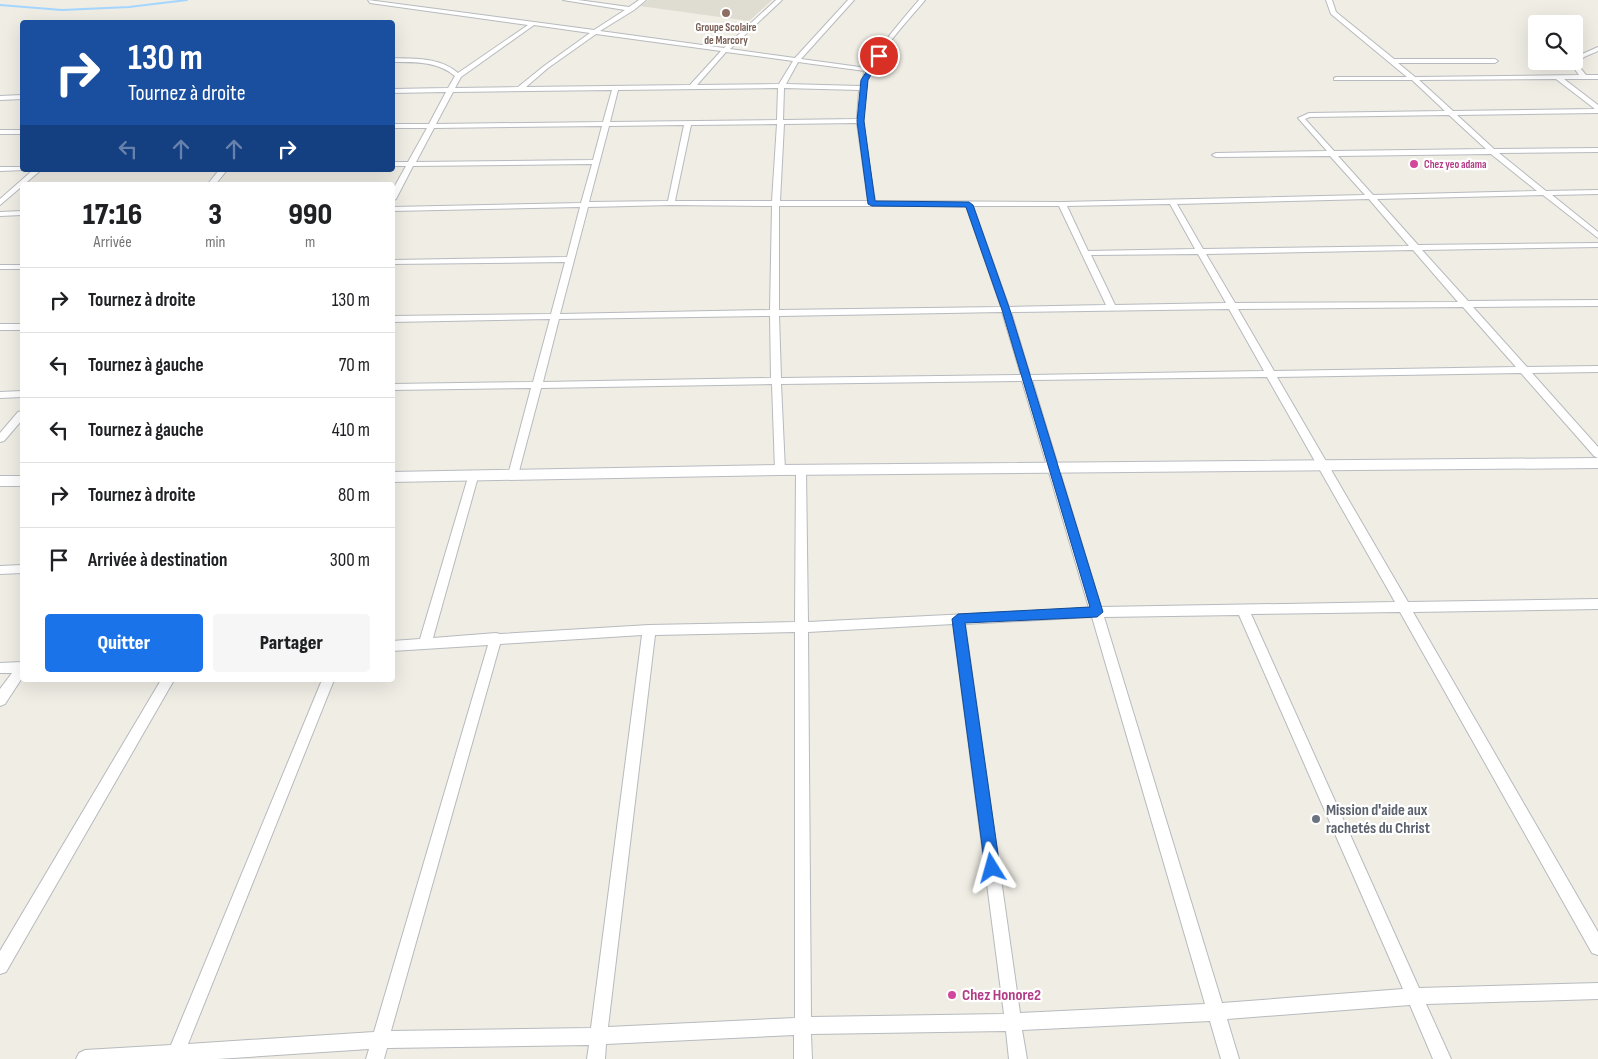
<!DOCTYPE html>
<html lang="fr">
<meta charset="utf-8">
<style>
body{margin:0;font-family:"Sofia Sans Condensed",sans-serif;background:#f6f6f6;color:#202124;height:100vh;display:flex;flex-direction:column;font-size:19px;white-space:nowrap}
*{box-sizing:border-box;margin:0}
p{font-size:16px;color:#757577}
.icon{flex:none;width:28px;height:28px;fill:none;stroke:currentColor;stroke-width:2;stroke-linecap:round;stroke-linejoin:round}
.map{position:relative;flex:1;overflow:hidden}
.side{position:absolute;left:20px;top:182px;width:375px;height:500px;display:flex;flex-direction:column;background:#fff;border-radius:5px;box-shadow:0 5px 20px #0002}
.side>*{flex:none}
.banner{position:absolute;left:20px;top:20px;width:375px;height:152px;border-radius:5px;box-shadow:0 5px 20px #0002;background:#1a4fa0;color:#fff;overflow:hidden}
.fabs{position:absolute;left:1528px;top:15px;display:grid;gap:10px}
.fabs a{display:grid;place-items:center;width:55px;height:55px;border-radius:5px;background:#fff;box-shadow:0 5px 20px #0002;font-size:25px}
.pin{position:absolute;display:grid;place-items:center;width:42px;height:42px;color:#fff;margin:-21px;border:2px solid #fff;border-radius:50%;box-shadow:0 1px 5px #0007}
.me{position:absolute;width:55px;margin:-28px;rotate:352deg;stroke-linejoin:round;filter:drop-shadow(0 0 4px #0008)}
.turn{display:flex;align-items:center;gap:18px;height:105px;padding:0 25px;font-size:22px}
.turn .icon{width:65px;height:65px;stroke-width:2.5}
.turn b{display:block;font-size:35px;line-height:42px}
.lanes{display:flex;align-items:center;height:48px;padding:0 25px;background:#0003;justify-content:center;gap:25px;direction:ltr}
.lanes .off{opacity:.35}
.eta{display:flex;justify-content:space-evenly;align-items:center;height:85px;text-align:center}
.eta b{font-size:30px;font-weight:800;line-height:35px}
.primary-button{display:flex;gap:10px;margin-top:auto;padding:10px 25px}
.primary-button a{flex:1;height:58px;border-radius:5px;background:#1a73e8;color:#fff;font-size:20px;font-weight:800;line-height:58px;text-align:center}
.primary-button a+a{background:#f6f6f6;color:#202124}
ul{padding:0;list-style:none}
li{display:flex;align-items:center;gap:15px;height:65px;padding:0 25px;border-top:1px solid #e0e0e0}
li div{flex:1}
li b{display:block;font-size:19px}
li em{font-style:normal}
.map>svg:first-child{display:block}
.education{fill:#dfdcd2}
.lines{fill:none;stroke-linecap:round;stroke-linejoin:round}
.stream{stroke:#a4d6ff;stroke-width:2}
.street-casing{stroke:#b7babe;stroke-width:2}
.secondary-casing{stroke:#b8bbc0;stroke-width:2}
.street{fill:#fff;fill-rule:evenodd}
.secondary{fill:#fff;fill-rule:evenodd}
.route{fill:#1a73e8;stroke:#114b97}
.education-dot{fill:#8d6e63;stroke:#fff;stroke-width:2}
.hotel-dot{fill:#d1479c;stroke:#fff;stroke-width:2}
.worship-dot{fill:#6b7280;stroke:#fff;stroke-width:2}
.labels{text-anchor:middle;dominant-baseline:central;stroke-width:4.5;stroke-linejoin:round;paint-order:stroke}
.far-education-label{font-size:11px;font-weight:bold;fill:#785e54;stroke:#fff}
.far-hotel-label{font-size:11px;font-weight:bold;fill:#b23c85;stroke:#fff;text-anchor:start}
.near-worship-label{font-size:16px;font-weight:bold;fill:#5b616d;stroke:#fff;text-anchor:start}
.near-hotel-label{font-size:16px;font-weight:bold;fill:#b23c85;stroke:#fff;text-anchor:start}
</style>
<div class="map">
<svg width="1598" height="1059" viewBox="0 0 1598 1059">
<rect width="100%" height="100%" fill="#efede4"/>
<path class="education" d="M649,0H772L749,21L640,6Z"/>
<g class="lines">
<path class="stream" d="M0,5L62,10L129,7L187,0"/>
<g class="street-casing">
<path id="street" d="M368,0L594,30L625,10L563,0H578L629,7L639,0H646L634,10L600,31L724,48L776,0H782L730,49L795,58L848,0H854L801,59L867,68C882,43 901,21 919,0H925C906,23 877,53 867,80C856,116 870,165 875,201L1062,202L1365,195L1330,156L1216,157L1212,155L1216,153L1327,151L1298,118L1309,113L1445,111L1412,80H1334V78L1336,77H1407L1331,14L1326,0H1332L1336,12L1394,59H1495L1498,61L1495,63H1398L1415,77L1579,75L1571,64L1580,55L1598,47V51L1584,57L1577,64L1586,75H1598V79H1564L1598,105V113L1457,115L1494,149L1598,148V152L1499,153L1546,191L1598,190V194L1552,195L1598,232V238L1543,195L1377,199L1418,245L1598,243V247L1422,250L1468,301L1598,300V306L1473,307L1527,367L1598,366V372L1532,373L1598,447V458L1594,456L1521,373L1277,377L1408,602L1598,599V609L1413,612L1598,932V955L1592,953L1400,612L1251,614L1419,988L1598,983V999L1426,1004L1451,1059H1433L1410,1005L1227,1019L1239,1059H1221L1210,1021L1022,1030L1027,1059H1009L1006,1031L811,1034L812,1059H794V1035L606,1044L605,1059H587L589,1045L387,1048L384,1059H366L369,1049L217,1059H76L79,1053L85,1050L171,1045L322,680H334L188,1044L374,1032L488,645L392,651V641L420,639L469,474L473,473L478,477L433,638L496,633L500,634L649,625L795,622L796,471L801,467L806,471L808,622L1089,608L1022,381L781,384L785,470L780,474L775,470L772,384L541,388L518,475L513,479L508,475L531,388L392,390V384L533,382L550,319L392,322V316L551,314L565,262L392,264V260L567,257L580,207L392,211V207L581,203L592,164L413,166L396,199L392,201V191L406,166H392V162H408L427,128H392V124H429L446,92L392,93V89L448,88L455,76C437,61 415,62 392,62V58C415,59 440,57 458,73L528,25L370,3ZM534,25L590,33L544,66L518,87L455,88L461,77ZM596,34L721,51L690,85L526,87L548,68ZM726,52L793,61L779,84L697,85ZM798,62L865,71L860,86L786,84ZM1556,79L1595,109L1453,111L1419,80ZM778,88L777,120L610,122L618,90ZM784,88L859,90L857,119L783,120ZM612,90L603,122L436,124L453,92ZM1449,115L1486,149L1334,151L1305,119L1310,117ZM857,123L868,201H780L784,124ZM777,124L772,201H675L691,125ZM684,125L668,201L589,202L609,126ZM602,126L593,160L416,162L434,128ZM1491,154L1537,191L1373,195L1338,156ZM1369,199L1409,246L1203,249L1177,204ZM1170,204L1195,249L1088,251L1067,206ZM671,205L772,206L770,310L560,314L588,207ZM779,206H966L1001,307L779,310ZM973,206H1059L1106,305L1009,307ZM1413,250L1458,302L1235,303L1206,254ZM1198,254L1226,303L1115,305L1091,255ZM1463,307L1516,367L1274,371L1238,309ZM1229,309L1264,371L1030,375L1011,312ZM1002,312L1021,375L781,378L779,316ZM770,316L771,378L543,382L559,319ZM1267,377L1395,602L1101,607L1032,380ZM1239,615L1403,989L1222,1003L1104,617ZM1092,617L1205,1004L1020,1013L965,624ZM953,624L1004,1014L811,1017L808,632ZM795,632V1018L608,1027L655,635ZM642,635L591,1028L391,1031L500,644Z
M22,95V99L0,100V96Z
M0,130H22V134H0Z
M0,167H22V170H25L0,171Z
M33,170H41L0,205V199Z
M219,170H227L215,185H207Z
M22,211V215L0,216V212Z
M0,265H22V269H0Z
M0,324H22V330H0Z
M22,391V397L0,398V392Z
M22,411V420L4,441L0,442V433L18,412Z
M22,565V573L0,574V566Z
M22,662V678L5,704L0,706V689L12,673H0V663Z
M161,680H174L6,972L0,974V951Z"/>
</g>
<g class="secondary-casing">
<path id="secondary" d="M1598,458V468L780,475L392,482V472L780,465Z
M0,476H22V486H0Z"/>
</g>
<use href="#street" class="street"/>
<use href="#secondary" class="secondary"/>
</g>
<path class="route" d="M877,55L882,56L868,80L864,121L875,201L969,202L973,205L1010,310L1103,612L1097,617L965,623L1000,868L998,873L992,876L987,873L985,868L952,619L958,614L1090,607L1002,310L966,207L872,206L868,204L857,121L861,80Z"/>
<circle class="education-dot" cx="726" cy="13" r="5"/>
<g class="hotel-dot">
<circle cx="1414" cy="164" r="5"/>
<circle cx="952" cy="995" r="5"/>
</g>
<circle class="worship-dot" cx="1316" cy="819" r="5"/>
<g class="labels">
<g class="far-education-label">
<text x="726" y="27">Groupe Scolaire<tspan x="726" dy="13">de Marcory</tspan></text>
</g>
<g class="far-hotel-label">
<text x="1424" y="164">Chez yeo adama</text>
</g>
<g class="near-worship-label">
<text x="1326" y="810">Mission d'aide aux<tspan x="1326" dy="18">rachetés du Christ</tspan></text>
</g>
<g class="near-hotel-label">
<text x="962" y="995">Chez Honore2</text>
</g>
</g>
</svg>
<div class="fabs">
<a><svg class="icon" aria-label="search" viewBox="0 0 24 24"><circle cx="10" cy="10" r="6"/><path d="M15 15l6 6"/></svg></a>
</div>
<div class="pin" style="left:879px;top:56px;background:#d93025"><svg class="icon" aria-label="arrive" viewBox="0 0 24 24"><path d="M6 21V4h12l-3 4 3 4H6"/></svg></div>
<svg class="me" style="left:992px;top:868px" viewBox="-20 -20 40 40"><path d="M0-17L14 15 0 8-14 15z" fill="#1a73e8" stroke="#fff" stroke-width="4"/></svg>
<div class="banner">
<div class="turn"><svg class="icon" aria-label="right" viewBox="0 0 24 24"><path d="M7 20v-9h11M14 6l5 5-5 5"/></svg><div><b>130 m</b>Tournez à droite</div></div>
<div class="lanes"><svg class="icon off" aria-label="left" viewBox="0 0 24 24"><path d="M17 20v-9H6M10 6l-5 5 5 5"/></svg><svg class="icon off" aria-label="ahead" viewBox="0 0 24 24"><path d="M12 20V5M6 11l6-6 6 6"/></svg><svg class="icon off" aria-label="ahead" viewBox="0 0 24 24"><path d="M12 20V5M6 11l6-6 6 6"/></svg><svg class="icon" aria-label="right" viewBox="0 0 24 24"><path d="M7 20v-9h11M14 6l5 5-5 5"/></svg></div>
</div>
<section class="side">
<div class="eta">
<div><b>17:16</b><p>Arrivée</p></div>
<div><b>3</b><p>min</p></div>
<div><b>990</b><p>m</p></div>
</div>
<ul>
<li><svg class="icon" aria-label="right" viewBox="0 0 24 24"><path d="M7 20v-9h11M14 6l5 5-5 5"/></svg><div><b>Tournez à droite</b></div><em>130 m</em></li>
<li><svg class="icon" aria-label="left" viewBox="0 0 24 24"><path d="M17 20v-9H6M10 6l-5 5 5 5"/></svg><div><b>Tournez à gauche</b></div><em>70 m</em></li>
<li><svg class="icon" aria-label="left" viewBox="0 0 24 24"><path d="M17 20v-9H6M10 6l-5 5 5 5"/></svg><div><b>Tournez à gauche</b></div><em>410 m</em></li>
<li><svg class="icon" aria-label="right" viewBox="0 0 24 24"><path d="M7 20v-9h11M14 6l5 5-5 5"/></svg><div><b>Tournez à droite</b></div><em>80 m</em></li>
<li><svg class="icon" aria-label="arrive" viewBox="0 0 24 24"><path d="M6 21V4h12l-3 4 3 4H6"/></svg><div><b>Arrivée à destination</b></div><em>300 m</em></li>
</ul>
<div class="primary-button"><a>Quitter</a><a>Partager</a></div>
</section>
</div>
